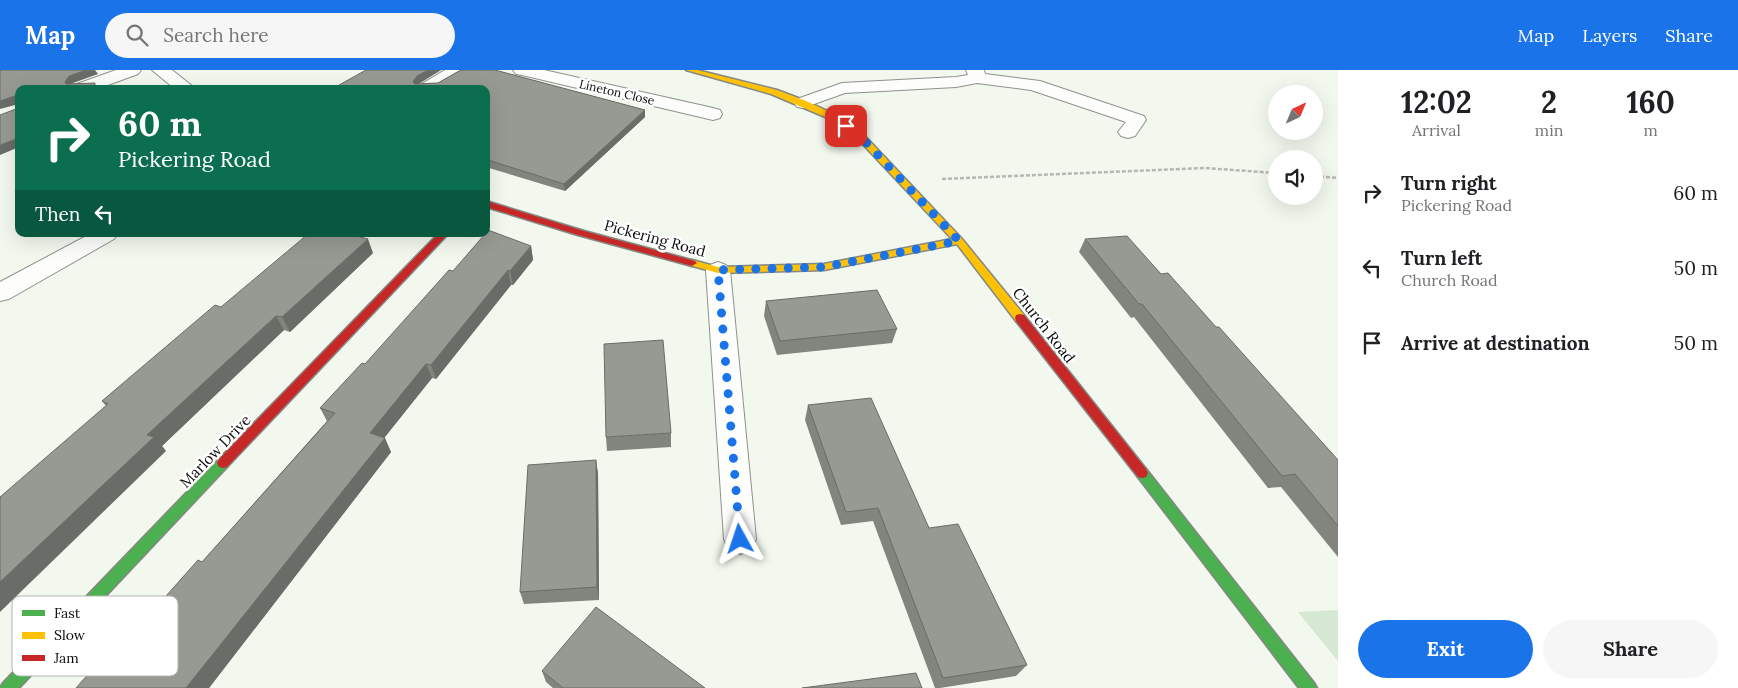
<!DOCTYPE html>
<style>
body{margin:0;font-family:Lora,serif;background:#f6f6f6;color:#202124;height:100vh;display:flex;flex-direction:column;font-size:19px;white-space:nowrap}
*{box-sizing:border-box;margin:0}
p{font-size:16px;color:#757577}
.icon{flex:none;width:28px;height:28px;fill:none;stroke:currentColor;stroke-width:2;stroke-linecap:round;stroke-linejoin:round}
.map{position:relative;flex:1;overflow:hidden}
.drawer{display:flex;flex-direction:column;background:#fff;width:400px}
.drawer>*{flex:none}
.banner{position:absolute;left:15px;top:15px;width:475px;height:152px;border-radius:10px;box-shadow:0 5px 20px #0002;background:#0b6e4f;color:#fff;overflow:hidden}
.needle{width:32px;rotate:44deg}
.buttons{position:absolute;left:1268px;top:15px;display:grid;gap:10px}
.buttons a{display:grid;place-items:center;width:55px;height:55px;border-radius:50%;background:#fff;box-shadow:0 5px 20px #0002;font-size:25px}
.pin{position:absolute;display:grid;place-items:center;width:42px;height:42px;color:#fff;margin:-21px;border-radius:10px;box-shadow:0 2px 8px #0006}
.me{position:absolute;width:55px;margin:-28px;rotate:355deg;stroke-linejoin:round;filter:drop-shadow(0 0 4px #0008)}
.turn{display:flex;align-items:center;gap:18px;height:105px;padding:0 20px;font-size:22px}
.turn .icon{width:65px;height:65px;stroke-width:2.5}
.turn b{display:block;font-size:35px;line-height:42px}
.then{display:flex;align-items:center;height:48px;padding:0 20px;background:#0003;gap:10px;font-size:19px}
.eta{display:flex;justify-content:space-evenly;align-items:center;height:85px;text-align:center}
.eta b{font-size:30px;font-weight:800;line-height:35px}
.primary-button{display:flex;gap:10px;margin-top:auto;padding:10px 20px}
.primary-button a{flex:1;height:58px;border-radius:30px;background:#1a73e8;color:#fff;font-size:20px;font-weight:800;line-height:58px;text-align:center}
.primary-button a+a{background:#f6f6f6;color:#202124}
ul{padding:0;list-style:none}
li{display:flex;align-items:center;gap:15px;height:75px;padding:0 20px}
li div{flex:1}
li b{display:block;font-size:19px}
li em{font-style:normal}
header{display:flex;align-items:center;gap:30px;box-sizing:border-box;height:70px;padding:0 25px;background:#1a73e8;color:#fff}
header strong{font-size:24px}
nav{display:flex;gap:28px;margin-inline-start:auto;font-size:18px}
.search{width:350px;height:45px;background:#f6f6f6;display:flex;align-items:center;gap:12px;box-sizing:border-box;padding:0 18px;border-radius:28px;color:#757577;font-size:19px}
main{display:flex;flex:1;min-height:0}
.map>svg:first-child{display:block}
.cemetery{fill:#d5e8d4}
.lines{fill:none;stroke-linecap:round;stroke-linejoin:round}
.street-casing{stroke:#8e918c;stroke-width:2}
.fast-casing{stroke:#858883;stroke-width:3}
.slow-casing{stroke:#858883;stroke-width:3}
.jam-casing{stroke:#858883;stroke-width:3}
.path{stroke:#b6b7b5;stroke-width:2.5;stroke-dasharray:4 2;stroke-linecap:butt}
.street{fill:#fdfefc;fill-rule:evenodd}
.fast{fill:#4caf50;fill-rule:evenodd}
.slow{fill:#ffc107;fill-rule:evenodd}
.jam{fill:#c62828;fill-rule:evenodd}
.wall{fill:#82847e}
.shaded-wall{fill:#6a6c67}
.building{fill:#979a93;stroke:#6a6c67}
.route{stroke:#1a73e8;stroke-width:9;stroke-dasharray:0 16.2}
.labels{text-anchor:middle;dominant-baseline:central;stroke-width:5;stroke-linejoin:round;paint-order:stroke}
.far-street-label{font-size:12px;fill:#0a0a0a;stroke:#fff}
.street-label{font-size:15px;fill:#0a0a0a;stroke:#fff}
.key{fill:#fff;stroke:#b6b6b6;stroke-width:1}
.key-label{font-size:14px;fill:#0a0a0a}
</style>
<header>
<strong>Map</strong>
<div class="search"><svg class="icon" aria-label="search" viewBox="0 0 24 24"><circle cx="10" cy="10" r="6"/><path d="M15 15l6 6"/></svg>Search here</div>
<nav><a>Map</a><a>Layers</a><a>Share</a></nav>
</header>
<main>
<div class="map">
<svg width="1338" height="618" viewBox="0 0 1338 618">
<rect width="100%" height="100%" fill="#f2f8ed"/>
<path class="cemetery" d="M1338,540V591L1298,542Z"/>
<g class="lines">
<g class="street-casing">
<path id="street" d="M116,0H141L138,4L97,19H71L74,15Z
M152,0H172L196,19H175Z
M445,0H471L468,4L460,6L439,19H417L420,15Z
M513,0H544L713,38L720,40L722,44L720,48L713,50L522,5L516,4Z
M966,0H984L985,4L1040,11L1144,46L1146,50L1135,66L1128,68L1121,66L1118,62L1126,52L1031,20L977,13L956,17L845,23L803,38L797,37L794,33L797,29L842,13L956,7L968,5Z
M90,164H117L114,169L9,229L0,231V212Z
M718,192L726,195L730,200L756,469L752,479L740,484L728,479L724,469L706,200L710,195Z"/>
</g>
<g class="fast-casing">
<path id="fast" d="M223,388L227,389L229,393L227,397L19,618H0L3,613L219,389Z
M1142,398L1146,399L1314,613L1317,618H1299L1138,407L1136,403L1138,399Z"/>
</g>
<g class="slow-casing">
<path id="slow" d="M686,0H697L777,20L806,31L836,45L862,63L962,169L1024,245L1025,248L1024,251H1016L957,174L824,200L718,203L689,195L687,193L692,190L718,197L824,194L952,169L856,67L830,49L771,24Z"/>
</g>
<g class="jam-casing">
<path id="jam" d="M486,131L584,161L695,191L697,193L692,196L578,165L486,137Z
M438,164H448L227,397L223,398L219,397L217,393L219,389Z
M1020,244L1024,245L1146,399L1148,403L1146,407L1142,408L1138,407L1016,251L1015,248L1016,245Z"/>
</g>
<path class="path" d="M1314,106L1338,108
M942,109L1205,98L1276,103"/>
<use href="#street" class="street"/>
<use href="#fast" class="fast"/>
<use href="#slow" class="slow"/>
<use href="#jam" class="jam"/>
</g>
<path class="wall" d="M366,0H441L419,14L438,13L459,1L462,0H495L645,40V47L565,121L489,98L487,99H486V19H332Z
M1085,169L1161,204L1338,390V487L1281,417L1268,418L1134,247L1131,248L1079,182Z
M531,176L533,190L513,215H511L436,309L432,308L384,368L391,382L209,618H76L104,596L202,492L327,351L320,338L365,294L453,201Z
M373,183L290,262L284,260L162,376L166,381L106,336L102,331L221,237Z
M766,231L897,259L892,273L777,285L764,246Z
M808,335L929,458L1027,595L1016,606L940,618H935L873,451L841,455L805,350Z
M671,363V377L607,381L606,367Z
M596,390L598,404L599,530L524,534L520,522Z
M542,601L705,618H553L546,612Z"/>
<path class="shaded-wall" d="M86,0H95L98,4L73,13L69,19L65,12L69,6Z
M428,0H441L419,13L415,19L413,12L417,6Z
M15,26L19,34L0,39V31Z
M645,40V47L565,121L564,114Z
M19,68V77L0,85V75Z
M488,90L489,98L487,99L486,91Z
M368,169L373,183L290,262L282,247Z
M531,176L533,190L513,215L510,201Z
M508,200L511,215L436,309L431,295Z
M276,246L284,260L162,376L166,381L0,542V512L147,365Z
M426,294L432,308L377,377L370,363Z
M385,368L391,382L209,618H186Z
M596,390L598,404L599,530L597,517Z"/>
<path class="building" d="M0,0H86L69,6L65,12L66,14L95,13V19H19V68L0,75V45L16,39L15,26L0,31Z
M366,0H428L417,6L413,12L415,14L438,13L459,1L462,0H495L645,40L564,114L488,90L486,91V19H332Z
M488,160L531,176L510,201L508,200L431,295L426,294L370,363L385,368L186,618H76L98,593L104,596L198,490L202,492L335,343L320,338L362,293L365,294L449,200L453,201L485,164H486Z
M308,164H349L368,169L282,247L276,246L147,365L154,367L0,512V427L108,334L102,331L215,235L221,237Z
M1127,166L1161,204L1168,203L1216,257H1219L1338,390V456L1295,404L1282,406L1142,234H1139L1085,169Z
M877,220L897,259L780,271L766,231Z
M663,270L671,363L606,367L604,274Z
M871,328L929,458L958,454L1027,595L943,608L878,438L846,442L808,335Z
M596,390L597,517L520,522L528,395Z
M596,537L705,618H563L542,601Z
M916,603L922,618H802Z"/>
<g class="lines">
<path class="route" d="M740,469L718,200L824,197L959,171L859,65L846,56"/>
</g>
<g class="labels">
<g class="far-street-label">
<text transform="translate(617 22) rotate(13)">Lineton Close</text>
</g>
<g class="street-label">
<text transform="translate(655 168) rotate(15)">Pickering Road</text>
<text transform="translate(1044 255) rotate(52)">Church Road</text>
<text transform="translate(215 381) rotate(-46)">Marlow Drive</text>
</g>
</g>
<rect x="12" y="526" width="166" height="80" rx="8" class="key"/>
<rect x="22" y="540" width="23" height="6" fill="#4caf50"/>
<rect x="22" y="562" width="23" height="7" fill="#ffc107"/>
<rect x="22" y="585" width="23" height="6" fill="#c62828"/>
<g class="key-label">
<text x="54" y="548">Fast</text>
<text x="54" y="570">Slow</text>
<text x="54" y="593">Jam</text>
</g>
</svg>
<div class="buttons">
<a><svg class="needle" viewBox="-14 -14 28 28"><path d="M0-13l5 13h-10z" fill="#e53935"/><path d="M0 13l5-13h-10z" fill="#757577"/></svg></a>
<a><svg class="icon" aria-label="sound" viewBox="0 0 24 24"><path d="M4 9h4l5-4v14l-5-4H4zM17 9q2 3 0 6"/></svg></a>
</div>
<div class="pin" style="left:846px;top:56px;background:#d93025"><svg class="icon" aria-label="arrive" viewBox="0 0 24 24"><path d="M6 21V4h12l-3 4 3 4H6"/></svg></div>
<svg class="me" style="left:740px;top:469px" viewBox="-20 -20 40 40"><path d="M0-17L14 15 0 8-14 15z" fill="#1a73e8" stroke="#fff" stroke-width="4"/></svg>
<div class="banner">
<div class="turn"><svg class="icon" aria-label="right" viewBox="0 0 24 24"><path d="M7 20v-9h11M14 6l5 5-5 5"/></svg><div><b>60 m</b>Pickering Road</div></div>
<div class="then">Then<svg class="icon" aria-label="left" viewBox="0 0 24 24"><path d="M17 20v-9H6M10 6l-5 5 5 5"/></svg></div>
</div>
</div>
<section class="drawer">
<div class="eta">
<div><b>12:02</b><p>Arrival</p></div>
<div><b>2</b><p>min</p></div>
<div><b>160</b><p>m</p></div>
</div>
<ul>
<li><svg class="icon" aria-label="right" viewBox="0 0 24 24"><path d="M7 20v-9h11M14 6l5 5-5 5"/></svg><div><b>Turn right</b><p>Pickering Road</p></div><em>60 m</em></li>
<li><svg class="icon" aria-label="left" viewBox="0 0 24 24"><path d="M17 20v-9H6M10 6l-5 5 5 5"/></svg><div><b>Turn left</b><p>Church Road</p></div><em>50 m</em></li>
<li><svg class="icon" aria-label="arrive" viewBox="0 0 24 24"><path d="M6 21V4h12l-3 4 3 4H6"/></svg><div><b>Arrive at destination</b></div><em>50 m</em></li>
</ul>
<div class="primary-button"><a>Exit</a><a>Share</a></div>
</section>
</main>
